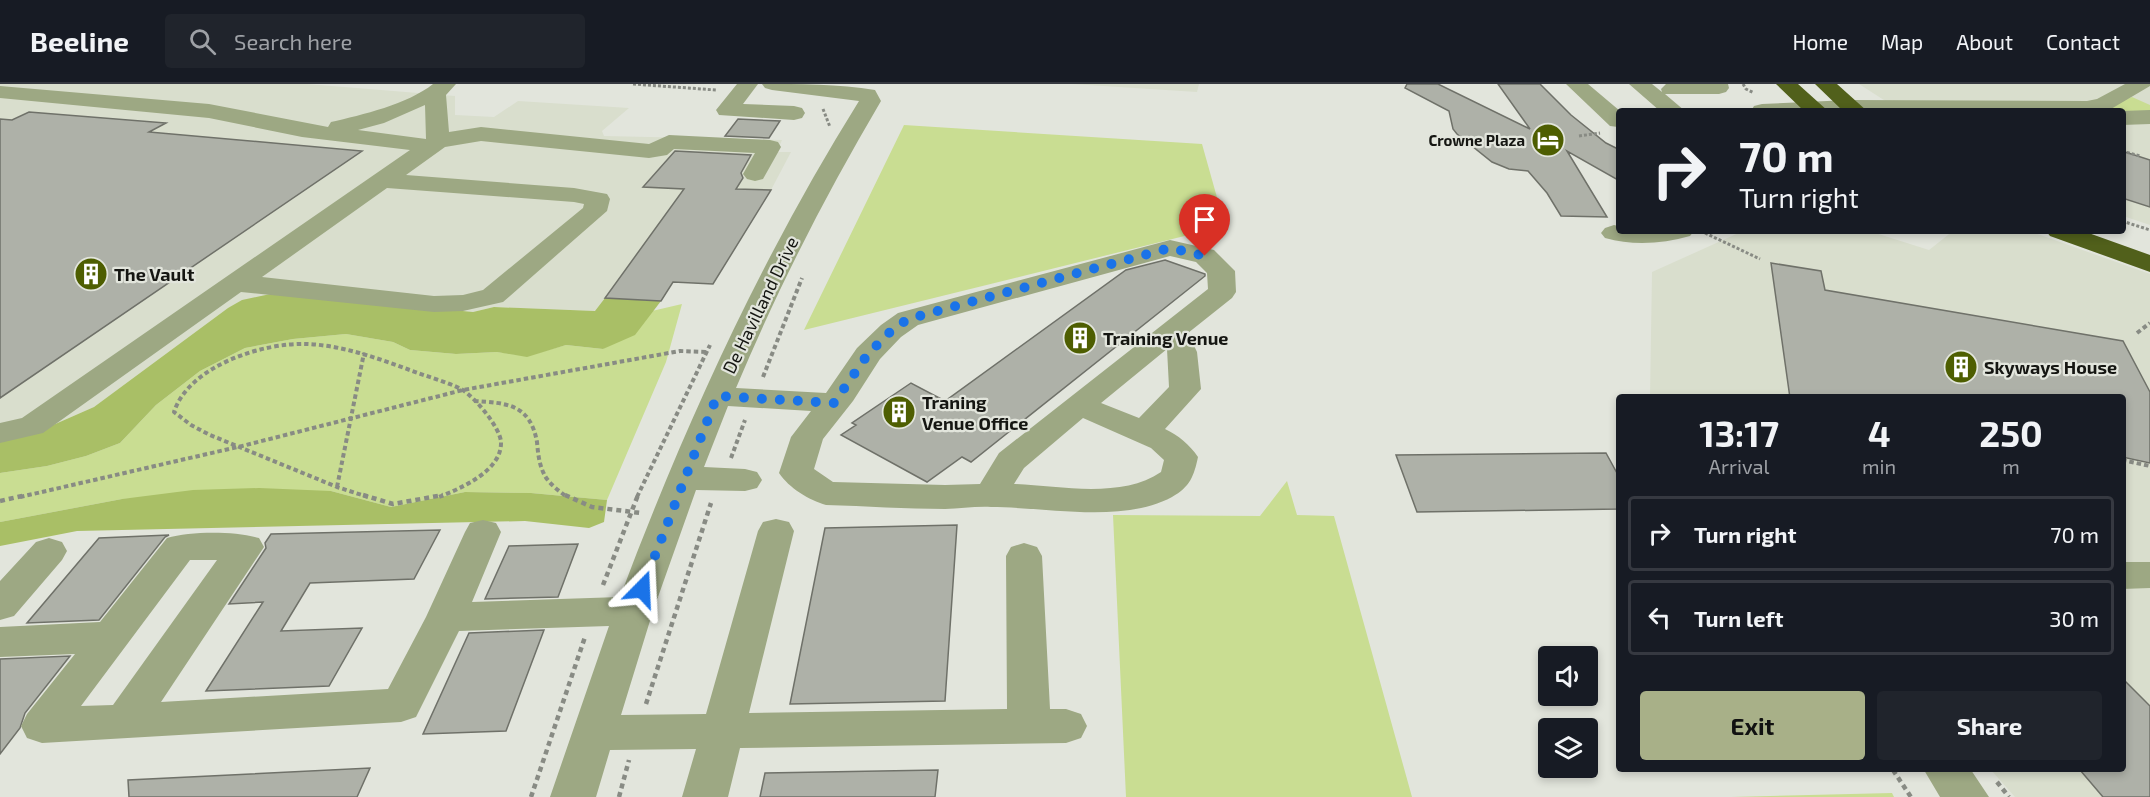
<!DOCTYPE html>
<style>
body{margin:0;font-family:"Exo 2",sans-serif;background:#20242c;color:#f1f3f6;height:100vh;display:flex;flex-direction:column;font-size:22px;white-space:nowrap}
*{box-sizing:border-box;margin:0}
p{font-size:20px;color:#9ea1a6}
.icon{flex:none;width:33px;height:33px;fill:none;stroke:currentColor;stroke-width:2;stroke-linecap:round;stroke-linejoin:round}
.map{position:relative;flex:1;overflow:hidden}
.details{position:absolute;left:1616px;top:310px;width:510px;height:378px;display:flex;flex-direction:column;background:#171b24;border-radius:6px;box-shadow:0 3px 9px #0003}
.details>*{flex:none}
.banner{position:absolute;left:1616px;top:24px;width:510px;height:126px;border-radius:6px;box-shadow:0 3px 9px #0003;background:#171b24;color:#f1f3f6;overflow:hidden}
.tools{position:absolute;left:1538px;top:562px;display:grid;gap:12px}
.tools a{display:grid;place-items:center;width:60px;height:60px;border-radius:6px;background:#171b24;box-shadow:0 3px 9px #0003;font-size:30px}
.pin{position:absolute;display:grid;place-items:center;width:51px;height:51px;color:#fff;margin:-62px -26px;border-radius:50% 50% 50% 0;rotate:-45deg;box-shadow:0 0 6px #0007}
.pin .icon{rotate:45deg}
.me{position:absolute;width:66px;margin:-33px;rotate:21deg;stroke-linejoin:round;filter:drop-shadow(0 0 4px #0008)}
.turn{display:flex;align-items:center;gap:21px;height:126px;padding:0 24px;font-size:27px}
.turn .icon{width:78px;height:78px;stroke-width:2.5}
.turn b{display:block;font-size:42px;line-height:51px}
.eta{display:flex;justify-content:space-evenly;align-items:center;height:102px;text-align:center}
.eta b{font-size:36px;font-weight:700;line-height:42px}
.cta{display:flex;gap:12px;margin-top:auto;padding:12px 24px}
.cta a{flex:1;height:69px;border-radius:6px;background:#a8b088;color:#111;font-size:24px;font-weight:700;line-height:69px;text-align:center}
.cta a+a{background:#20242c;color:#f1f3f6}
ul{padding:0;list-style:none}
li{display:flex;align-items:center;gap:18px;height:75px;margin:0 12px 9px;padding:0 12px;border:3px solid #363941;border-radius:6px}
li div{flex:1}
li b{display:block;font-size:22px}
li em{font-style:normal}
header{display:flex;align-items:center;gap:36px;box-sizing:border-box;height:84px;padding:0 30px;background:#171b24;border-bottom:2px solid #363941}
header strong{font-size:28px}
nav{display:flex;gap:33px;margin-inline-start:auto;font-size:21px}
.search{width:420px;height:54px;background:#20242c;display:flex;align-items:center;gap:15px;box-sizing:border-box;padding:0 21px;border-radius:6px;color:#9ea1a6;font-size:22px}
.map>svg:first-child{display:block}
.built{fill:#d9decd}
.green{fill:#c9dd92}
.forest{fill:#a9bf66}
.building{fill:#aeb1a8;stroke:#6f7169;stroke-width:1.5}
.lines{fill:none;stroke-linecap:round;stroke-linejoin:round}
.path-far2{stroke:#888b84;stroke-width:3;stroke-dasharray:3 2;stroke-linecap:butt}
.path-far1{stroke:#888b84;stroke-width:4;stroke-dasharray:4.5 3;stroke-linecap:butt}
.path{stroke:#888b84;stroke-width:4.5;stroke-dasharray:5 4;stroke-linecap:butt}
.minor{fill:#9da883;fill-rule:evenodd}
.highway{fill:#51601b;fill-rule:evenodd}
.route{stroke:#1a73e8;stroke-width:10;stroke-dasharray:0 18}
.labels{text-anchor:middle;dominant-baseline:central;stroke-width:4.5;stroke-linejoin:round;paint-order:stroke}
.far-poi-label{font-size:15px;font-weight:bold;fill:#151612;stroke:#e2e5dc;text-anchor:end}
.poi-label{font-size:18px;font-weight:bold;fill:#151612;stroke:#e2e5dc;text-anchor:start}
.street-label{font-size:18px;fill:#151612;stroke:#e2e5dc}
</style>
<header>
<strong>Beeline</strong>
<div class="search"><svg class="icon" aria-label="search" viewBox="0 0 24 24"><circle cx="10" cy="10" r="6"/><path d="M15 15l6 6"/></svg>Search here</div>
<nav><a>Home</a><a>Map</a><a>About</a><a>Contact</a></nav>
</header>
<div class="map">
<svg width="2150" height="713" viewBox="0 0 2150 713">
<rect width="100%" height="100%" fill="#e2e5dc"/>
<path class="built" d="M0,0H307L455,12V31L494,33L518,17L629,24L602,47L604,52L782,56L777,68H791L771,106L713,200L673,198L661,217L596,227L494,223L473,228L275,209L228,224L94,323L53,341L0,356Z
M1072,0H1199L1197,8Z
M1859,0H2150V141L2123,132L2122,27H1901Z
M1743,147H1869L1929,166L1953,147H2029L2150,190V713H2015L1991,686H2122V314H1650L1652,188Z"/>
<path class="green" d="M2132,13L2150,21V29L2099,25Z
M904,41L1202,60L1225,142L804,246Z
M682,220L666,278L607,416L531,409L465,408L391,423L331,407L122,415L0,438V389L47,382L86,372L120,359L156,321L200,287L245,264L293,255L346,250L393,258L410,266L456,270L497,268L527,272L566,261L603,265L652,227Z
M1287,397L1297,431L1334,432L1412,713H1126L1113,431L1260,432Z
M1892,709L1894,713H1731Z"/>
<path class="forest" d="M275,209L473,228L494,223L595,227L605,214L661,217L635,251L603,265L566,261L527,273L497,268L456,270L410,266L393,258L346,250L293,255L245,264L200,287L156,321L120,359L86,372L47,382L0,389V356L53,341L94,323L228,224L242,216Z
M259,404L331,407L391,423L465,408L531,409L607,416L604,438L589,444L525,437L77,447L0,462V438L122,415L193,406Z"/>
<path class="building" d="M1407,0H1438L1530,45L1498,0H1540L1571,31L1606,59L1618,65V96L1567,67L1607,133L1561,132L1547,109L1528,87L1509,85L1492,78L1457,50L1453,45L1449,27L1405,4Z
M29,28L166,39L149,48L362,67L0,314V35L12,36Z
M738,35L780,37L769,54L725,52Z
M675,67L751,71L741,89L743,94L736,105L771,106L713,200L673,198L661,217L605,214L684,105L643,103Z
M2122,67L2150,76V123L2122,114Z
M1165,176L1205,190V192L971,378L962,373L927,398L841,351L856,341L852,339L911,299L945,317L1126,186Z
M1771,179L1821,187L1825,206L2123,257L2150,308V379L2122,373V314H1790Z
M1606,369L1618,391V425L1417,428L1396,371Z
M957,441L945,617L790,620L825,444Z
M440,446L414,495L310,499L281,547L362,544L329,602L206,607L263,518L229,520L266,464L265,459L271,450Z
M169,451L165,453L99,536L27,539L99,454Z
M578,460L558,513L485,515L509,462Z
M544,546L506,647L423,650L469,549Z
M70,572L25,629L20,644L0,670V575Z
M2122,594L2150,622V713H2103L2080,686H2122Z
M370,684L357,713H129L128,696Z
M938,686L935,713H760L765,689Z"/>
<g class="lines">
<path class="path-far2" d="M633,0L716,6
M1743,0L1746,5L1754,9
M823,25L830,43
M1579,52L1600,49
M2122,67L2140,72
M2122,137L2150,146
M1705,149L1760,175"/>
<path class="path-far1" d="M2137,249L2150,239
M763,293L802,194
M474,317C507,319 530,320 537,358C538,369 539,380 544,390C548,399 559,407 567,413
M731,374L745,336
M2122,376L2150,382
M337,403L364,269
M20,413L242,362L463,306L680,267L706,268
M368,413L337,403L210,351L191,341L174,328C189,282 263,258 308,260C347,262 382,276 418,289C432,294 447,298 461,305C474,312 500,343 501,358C502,387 461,404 439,413
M637,413L710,261"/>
<path class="path" d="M363,411L393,420L443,411
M565,411L592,423L641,429
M0,417L26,411
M603,501L638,411
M646,620L711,419
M1893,686L1911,713
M1997,698L2009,713
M531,713L585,553
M619,713L629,676"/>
<path class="minor" d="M433,0H456L446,11L449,48L481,43L649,60L669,51L770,56L778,58L781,63L763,95L755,97L747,95L743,90L755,69L674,65L667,71L649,74L481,57L445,63L406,91L574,104L607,110L610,115L607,127L503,218L463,227L434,228L241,208L43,349L0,359V339L22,334L410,66L302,53L209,34L0,14V2L209,20L328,43L331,38C362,31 408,20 433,0ZM425,21L426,55L358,46L384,39ZM387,104L574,118L584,120L583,124L483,206L463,211L434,212L262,193Z
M737,0H758L743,20L794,22L802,24L805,29L802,34L794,36L719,31L716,26Z
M762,0C799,0 839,0 875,6L881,17C826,110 778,204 736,304L826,309L857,264L881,241L898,229L1170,156L1214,166L1235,187L1236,208L1232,214L1188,249L1197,268L1201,305L1165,345C1178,351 1190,361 1198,373C1194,392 1190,403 1172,413C1122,440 1046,423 991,423C976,422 960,425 945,425C906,425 866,422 826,421C809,416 789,404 779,389L791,353L811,327L728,322L704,383L745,385L757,388L762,396L757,404L745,407L696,406L653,527L621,631L706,630L758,447L763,438L776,435L789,438L794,447L749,629L1007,625L1006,472L1011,463L1024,459L1037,463L1042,472L1050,625H1066L1081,630L1087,642L1081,654L1066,659L740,664L728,713H682L696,665L610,666L596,713H550L609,542L459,547L416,633L401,638L42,659L27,654L21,642L27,630L75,570L0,573V543L100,538L167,454C191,447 235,447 259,454L264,463L161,618L388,605L426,533L465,448L470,439L483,436L496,439L501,448L472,518L620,513C685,340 761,174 859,17L772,6L765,4ZM1170,172L1196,178L1207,189L1208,205L999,369L980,400L945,401L833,398L814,385L823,355L853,317L880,275L901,253L918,241ZM1167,265L1169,303L1139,334L1101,319ZM1083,334L1151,364L1164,376L1161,388C1122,415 1060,402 1014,400L1024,384ZM190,476H217L113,621L81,622Z
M1566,0H1588L1620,27L1618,43L1610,42Z
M1629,0H1652L1662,8L1661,5L1666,0H1728L1729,4L1726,8L1719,10H1665L1685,27H1660Z
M2125,0H2150V2L2111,25L2100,27H1751L1754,22L1762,20L1849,16L2087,17L2097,15Z
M2150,26V40L2122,41V27Z
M1614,141L1618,142V147H1694L1690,152C1662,160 1633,162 1605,154L1601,149L1605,144Z
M49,454L62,458L67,467L62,476L14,532L0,536V497L36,458Z
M2122,478H2150V504L2122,505Z
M1924,686H1971L1989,713H1940Z"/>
<path class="highway" d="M1776,0H1798L1828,27H1804Z
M1815,0H1837L1867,27H1843Z
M2046,147H2083L2150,171V188L2050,152Z"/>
</g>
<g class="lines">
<path class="route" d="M642,505L717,312L834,319L868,270L891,247L908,235L1170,164L1205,172"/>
</g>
<defs>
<g id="hotel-disc" transform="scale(1.725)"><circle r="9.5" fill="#4e5e01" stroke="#e2e5dc"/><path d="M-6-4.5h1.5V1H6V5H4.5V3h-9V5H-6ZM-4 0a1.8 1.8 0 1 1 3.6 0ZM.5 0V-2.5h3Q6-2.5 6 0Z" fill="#fff"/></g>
<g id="building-disc" transform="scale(1.725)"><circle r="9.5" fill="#4e5e01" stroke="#e2e5dc"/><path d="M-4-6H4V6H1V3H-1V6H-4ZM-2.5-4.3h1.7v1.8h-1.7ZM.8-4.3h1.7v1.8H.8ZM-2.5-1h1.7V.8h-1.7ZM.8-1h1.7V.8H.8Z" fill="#fff"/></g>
</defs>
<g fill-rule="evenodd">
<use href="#hotel-disc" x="1548" y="56"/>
<use href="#building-disc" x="91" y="190"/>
<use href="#building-disc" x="1080" y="254"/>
<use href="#building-disc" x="1961" y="283"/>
<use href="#building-disc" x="899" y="328"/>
</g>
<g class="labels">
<g class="far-poi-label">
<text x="1525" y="56">Crowne Plaza</text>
</g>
<g class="poi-label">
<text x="114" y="190">The Vault</text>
<text x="1103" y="254">Training Venue</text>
<text x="1984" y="283">Skyways House</text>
<text x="922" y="318">Traning<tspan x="922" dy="21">Venue Office</tspan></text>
</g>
<g class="street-label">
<text transform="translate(760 221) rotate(-64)">De Havilland Drive</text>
</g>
</g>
</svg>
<div class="tools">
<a><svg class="icon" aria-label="sound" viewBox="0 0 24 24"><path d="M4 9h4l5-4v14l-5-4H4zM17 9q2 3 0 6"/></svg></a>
<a><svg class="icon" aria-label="layers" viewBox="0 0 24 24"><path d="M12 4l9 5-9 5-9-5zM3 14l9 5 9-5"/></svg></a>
</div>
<div class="pin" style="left:1205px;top:172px;background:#d93025"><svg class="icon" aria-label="arrive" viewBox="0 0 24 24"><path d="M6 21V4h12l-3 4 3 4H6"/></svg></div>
<svg class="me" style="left:642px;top:505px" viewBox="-20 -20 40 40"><path d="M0-17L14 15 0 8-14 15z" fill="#1a73e8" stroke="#fff" stroke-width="4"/></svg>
<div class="banner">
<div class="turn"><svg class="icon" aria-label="right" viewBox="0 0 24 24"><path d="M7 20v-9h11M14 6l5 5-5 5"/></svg><div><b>70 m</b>Turn right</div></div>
</div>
<section class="details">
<div class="eta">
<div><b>13:17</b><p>Arrival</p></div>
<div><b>4</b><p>min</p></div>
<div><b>250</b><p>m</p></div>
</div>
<ul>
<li><svg class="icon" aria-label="right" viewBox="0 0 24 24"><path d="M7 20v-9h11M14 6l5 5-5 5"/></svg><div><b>Turn right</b></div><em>70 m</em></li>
<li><svg class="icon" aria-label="left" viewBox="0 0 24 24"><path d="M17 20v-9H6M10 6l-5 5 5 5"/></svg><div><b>Turn left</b></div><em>30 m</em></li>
</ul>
<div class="cta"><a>Exit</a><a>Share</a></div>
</section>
</div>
